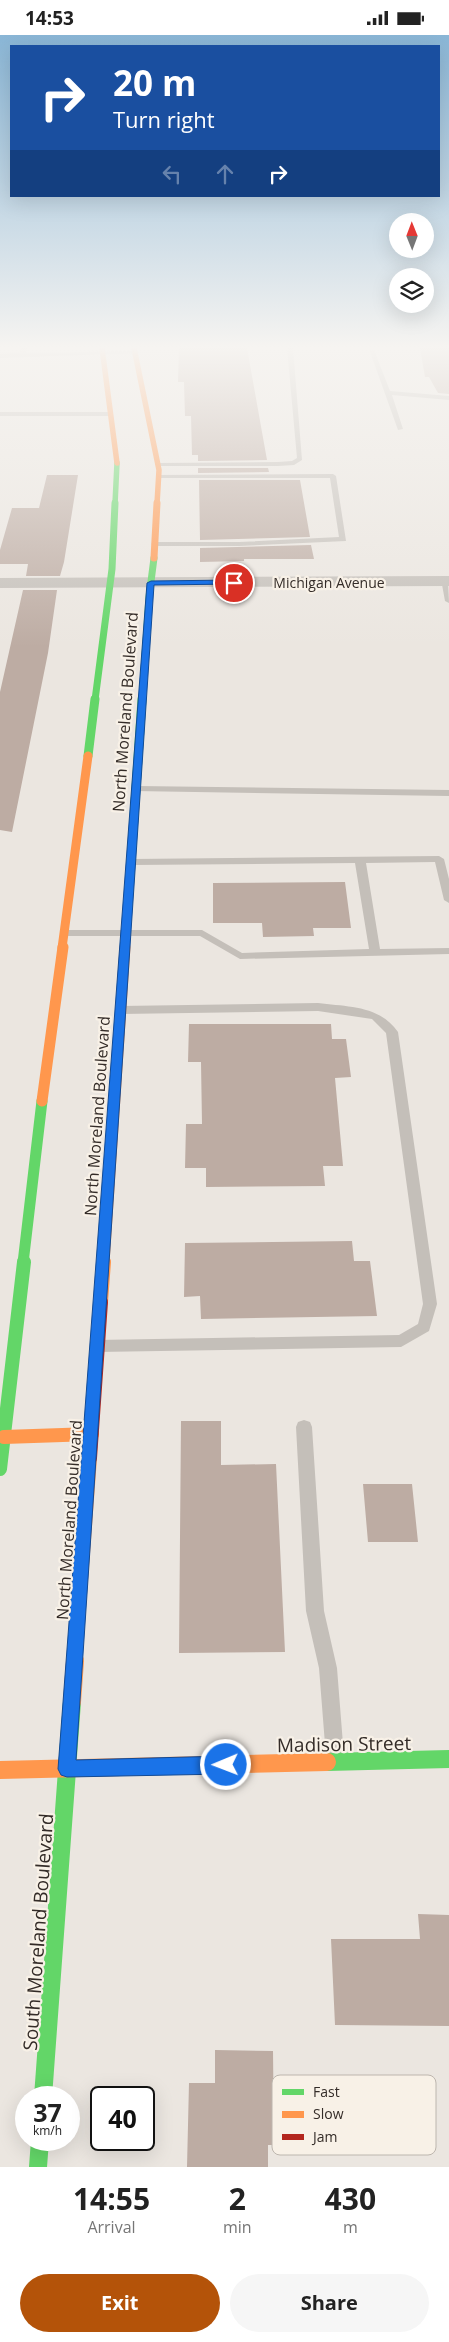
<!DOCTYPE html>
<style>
body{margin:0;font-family:"Open Sans",sans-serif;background:#f6f6f6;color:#222;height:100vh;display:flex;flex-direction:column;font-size:19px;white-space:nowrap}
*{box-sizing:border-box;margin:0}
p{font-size:16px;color:#767676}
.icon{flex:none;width:28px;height:28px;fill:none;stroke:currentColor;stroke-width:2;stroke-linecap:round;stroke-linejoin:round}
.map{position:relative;height:2132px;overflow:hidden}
.drawer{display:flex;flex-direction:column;background:#fff;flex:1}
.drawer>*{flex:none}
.hud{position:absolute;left:10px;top:10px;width:430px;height:152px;border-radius:0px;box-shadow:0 5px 20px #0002;background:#1a4fa0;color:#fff;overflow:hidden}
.needle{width:32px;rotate:359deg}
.buttons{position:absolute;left:389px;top:178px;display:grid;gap:10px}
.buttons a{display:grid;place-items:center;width:45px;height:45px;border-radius:50%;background:#fff;box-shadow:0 5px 20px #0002;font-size:25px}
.speed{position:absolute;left:15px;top:2051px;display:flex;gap:10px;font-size:25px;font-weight:700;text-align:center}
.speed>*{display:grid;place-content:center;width:65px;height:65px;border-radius:50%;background:#fff;box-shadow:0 5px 20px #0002;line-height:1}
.speed small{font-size:12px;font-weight:400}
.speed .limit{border:2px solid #111;border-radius:8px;background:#fff;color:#111}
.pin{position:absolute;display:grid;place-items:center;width:42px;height:42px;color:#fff;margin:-21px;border:2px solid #fff;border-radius:50%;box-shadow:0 1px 5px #0007}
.me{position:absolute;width:55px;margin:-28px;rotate:269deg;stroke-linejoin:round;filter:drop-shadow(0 0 4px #0008)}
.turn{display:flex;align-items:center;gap:18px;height:105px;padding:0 20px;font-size:22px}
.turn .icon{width:65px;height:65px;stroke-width:2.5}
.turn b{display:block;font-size:35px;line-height:42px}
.lanes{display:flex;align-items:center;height:48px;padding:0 20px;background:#0003;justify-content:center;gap:25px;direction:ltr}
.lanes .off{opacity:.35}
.eta{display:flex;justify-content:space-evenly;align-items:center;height:85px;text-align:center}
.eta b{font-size:30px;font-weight:700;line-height:35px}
.cta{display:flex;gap:10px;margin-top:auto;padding:10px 20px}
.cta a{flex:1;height:58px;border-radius:30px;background:#b45309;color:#fff;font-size:20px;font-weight:700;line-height:58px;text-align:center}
.cta a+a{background:#f6f6f6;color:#222}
.status{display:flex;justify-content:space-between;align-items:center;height:35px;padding:0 25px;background:#fff;direction:ltr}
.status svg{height:14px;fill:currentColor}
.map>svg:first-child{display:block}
.building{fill:#bdaca3}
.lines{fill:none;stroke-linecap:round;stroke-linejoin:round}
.lane{fill:#c4bfb9;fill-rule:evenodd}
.street{fill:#c4bfb9;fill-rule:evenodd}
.fast-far5{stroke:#63d668;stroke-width:5.5}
.fast-far4{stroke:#63d668;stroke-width:7}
.fast-far3{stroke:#63d668;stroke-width:9}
.fast-far2{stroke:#63d668;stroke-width:11}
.fast-far1{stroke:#63d668;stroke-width:14}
.fast{stroke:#63d668;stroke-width:18}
.slow-far5{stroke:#ff974d;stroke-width:5.5}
.slow-far4{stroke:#ff974d;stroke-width:7}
.slow-far3{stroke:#ff974d;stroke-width:9}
.slow-far2{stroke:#ff974d;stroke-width:11}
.slow-far1{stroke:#ff974d;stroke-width:14}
.slow{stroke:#ff974d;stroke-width:18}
.jam{stroke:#b3261e;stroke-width:14}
.route{fill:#1a73e8;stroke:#114b97}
.labels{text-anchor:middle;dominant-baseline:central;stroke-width:4.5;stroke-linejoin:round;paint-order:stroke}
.far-street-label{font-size:14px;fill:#342c28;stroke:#f8f1e7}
.street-label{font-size:16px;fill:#342c28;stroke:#f8f1e7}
.near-street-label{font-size:19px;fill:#342c28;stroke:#f8f1e7}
.key{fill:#f8f1e7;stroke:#bdb6ae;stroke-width:1}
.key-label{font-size:14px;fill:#342c28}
</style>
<div class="status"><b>14:53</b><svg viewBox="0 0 49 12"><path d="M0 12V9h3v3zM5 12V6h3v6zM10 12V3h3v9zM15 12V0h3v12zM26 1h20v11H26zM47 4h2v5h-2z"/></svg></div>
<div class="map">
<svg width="449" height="2132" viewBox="0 0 449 2132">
<rect width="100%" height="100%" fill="#ebe6e0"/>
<path class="building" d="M179,313H247L267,425L198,426V420H192L191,381H185L184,347H178Z
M420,313H449V359L438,358L429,342H425Z
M198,433H268L269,437L198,438Z
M47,440H78L64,527L60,541H26L28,529H0V515L12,473H39Z
M199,445H300L310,502L200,505Z
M311,510L314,524H244V526L200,527V513Z
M23,555H57L48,618L12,797L0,795V657Z
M345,847L351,893H313L314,901L263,902L262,888H213V848Z
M189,989H331L332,1004H346L351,1042L335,1043L343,1131H323L325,1151L206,1152V1133H185L186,1089H202L201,1027H188Z
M352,1206L354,1226H370L377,1281L201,1284L200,1261L184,1262L185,1208Z
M181,1386H221V1430L276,1429L285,1617L179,1618Z
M363,1449H412L418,1507H368Z
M418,1879L449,1880V1991L335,1990L331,1904H420Z
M215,2015L273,2016L274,2110H268V2132H187L189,2048H215Z"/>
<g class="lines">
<path class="lane" d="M21,313H27L26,318L135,316L138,318L0,323V319L20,318Z
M287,313H293L302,425L294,430L278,431H156V429L158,428L278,427L292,426L297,423Z
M369,314L374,315L390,356L449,361V365L392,360L403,394L398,395Z
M0,377H110L113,379L110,381H0Z
M333,439L336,441L346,506L239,511H155L151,509L155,507H239L339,502L330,443H158L156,442V440Z
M441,544L448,546L449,568L445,566Z
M137,751L449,755V761L134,756V752Z
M439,821L444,824L449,844V868L444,865L435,827L366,828L380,914L449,913V919L240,924L200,901H65L60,898L65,895H202L242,918L369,914L355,828L132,830L127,827L132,824Z
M318,968C348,972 379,970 398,997L437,1269L429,1296L401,1312L97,1317L92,1315L90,1311L92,1307L97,1305L399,1300L418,1289L423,1269L386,998L372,984L318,976L121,979L115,975L121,971Z
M304,1385L310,1387L312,1392L324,1576L337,1633L344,1722L342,1729L335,1731L328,1729L326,1722L319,1633L306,1576L296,1392L298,1387Z"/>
<path class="street" d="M449,541V551L0,553V543Z"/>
<path class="fast-far5" d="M115,469L117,428"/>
<path class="fast-far4" d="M95,665L112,534L115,468
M142,665L149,562L154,523"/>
<path class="fast-far3" d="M88,721L95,664
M127,886L142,664"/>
<path class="fast-far2" d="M23,1228L42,1066"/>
<path class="fast-far1" d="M0,1434L24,1227"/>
<path class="fast" d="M327,1727L449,1724
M43,2062L72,1667
M38,2132L40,2105"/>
<path class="slow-far5" d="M102,313L117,428
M134,313L159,435L157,469"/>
<path class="slow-far4" d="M154,523L157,468"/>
<path class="slow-far3" d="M62,913L88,721
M125,913L127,886"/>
<path class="slow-far2" d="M42,1066L63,912
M104,1228L125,912"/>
<path class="slow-far1" d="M101,1267L104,1227
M4,1402L92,1399
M75,1627L90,1423"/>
<path class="slow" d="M72,1667L75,1626
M0,1735L327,1727"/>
<path class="jam" d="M90,1423L101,1267"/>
</g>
<linearGradient id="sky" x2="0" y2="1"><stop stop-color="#8ab6d6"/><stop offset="0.51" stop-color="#f6f4f1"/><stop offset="1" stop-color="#f6f4f1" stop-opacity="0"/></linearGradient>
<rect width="449" height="612" fill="url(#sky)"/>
<path class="route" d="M234,545L238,548L237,549L154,550L76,1725L226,1721L232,1724L235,1730L232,1736L226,1739L67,1742L61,1740L58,1734L147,548L151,546Z"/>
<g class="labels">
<g class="far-street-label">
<text x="329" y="547">Michigan Avenue</text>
</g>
<g class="street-label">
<text transform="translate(125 677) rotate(-86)">North Moreland Boulevard</text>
<text transform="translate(97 1081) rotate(-86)">North Moreland Boulevard</text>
<text transform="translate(69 1485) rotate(-86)">North Moreland Boulevard</text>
</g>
<g class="near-street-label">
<text transform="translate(344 1709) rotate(-1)">Madison Street</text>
<text transform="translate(38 1897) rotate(-86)">South Moreland Boulevard</text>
</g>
</g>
<rect x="272" y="2040" width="164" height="80" rx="8" class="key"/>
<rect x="282" y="2054" width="22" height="6" fill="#63d668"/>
<rect x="282" y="2076" width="22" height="7" fill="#ff974d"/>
<rect x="282" y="2099" width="22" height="6" fill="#b3261e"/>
<g class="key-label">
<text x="313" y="2062">Fast</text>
<text x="313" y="2084">Slow</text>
<text x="313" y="2107">Jam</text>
</g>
</svg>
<div class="buttons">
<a><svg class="needle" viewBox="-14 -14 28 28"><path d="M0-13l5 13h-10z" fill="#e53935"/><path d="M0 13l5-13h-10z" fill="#767676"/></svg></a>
<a><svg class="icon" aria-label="layers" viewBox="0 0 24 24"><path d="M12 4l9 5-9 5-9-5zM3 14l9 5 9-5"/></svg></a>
</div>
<div class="speed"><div>37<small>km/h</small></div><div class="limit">40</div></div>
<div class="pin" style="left:234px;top:548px;background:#d93025"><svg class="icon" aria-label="arrive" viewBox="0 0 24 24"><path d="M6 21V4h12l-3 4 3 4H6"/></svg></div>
<svg class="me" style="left:226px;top:1730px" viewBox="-20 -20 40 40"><circle r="17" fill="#1a73e8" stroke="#fff" stroke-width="3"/><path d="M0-11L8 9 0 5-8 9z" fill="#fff"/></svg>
<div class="hud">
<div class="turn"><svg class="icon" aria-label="right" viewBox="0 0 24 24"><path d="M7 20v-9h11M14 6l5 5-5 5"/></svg><div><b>20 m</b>Turn right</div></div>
<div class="lanes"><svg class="icon off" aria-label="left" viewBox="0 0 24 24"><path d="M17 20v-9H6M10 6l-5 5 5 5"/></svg><svg class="icon off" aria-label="ahead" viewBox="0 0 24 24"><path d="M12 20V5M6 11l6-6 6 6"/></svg><svg class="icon" aria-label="right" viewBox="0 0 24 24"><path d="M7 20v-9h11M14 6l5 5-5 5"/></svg></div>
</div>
</div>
<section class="drawer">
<div class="eta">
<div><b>14:55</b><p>Arrival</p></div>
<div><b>2</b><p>min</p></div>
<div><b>430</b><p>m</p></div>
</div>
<div class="cta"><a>Exit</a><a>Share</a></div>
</section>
